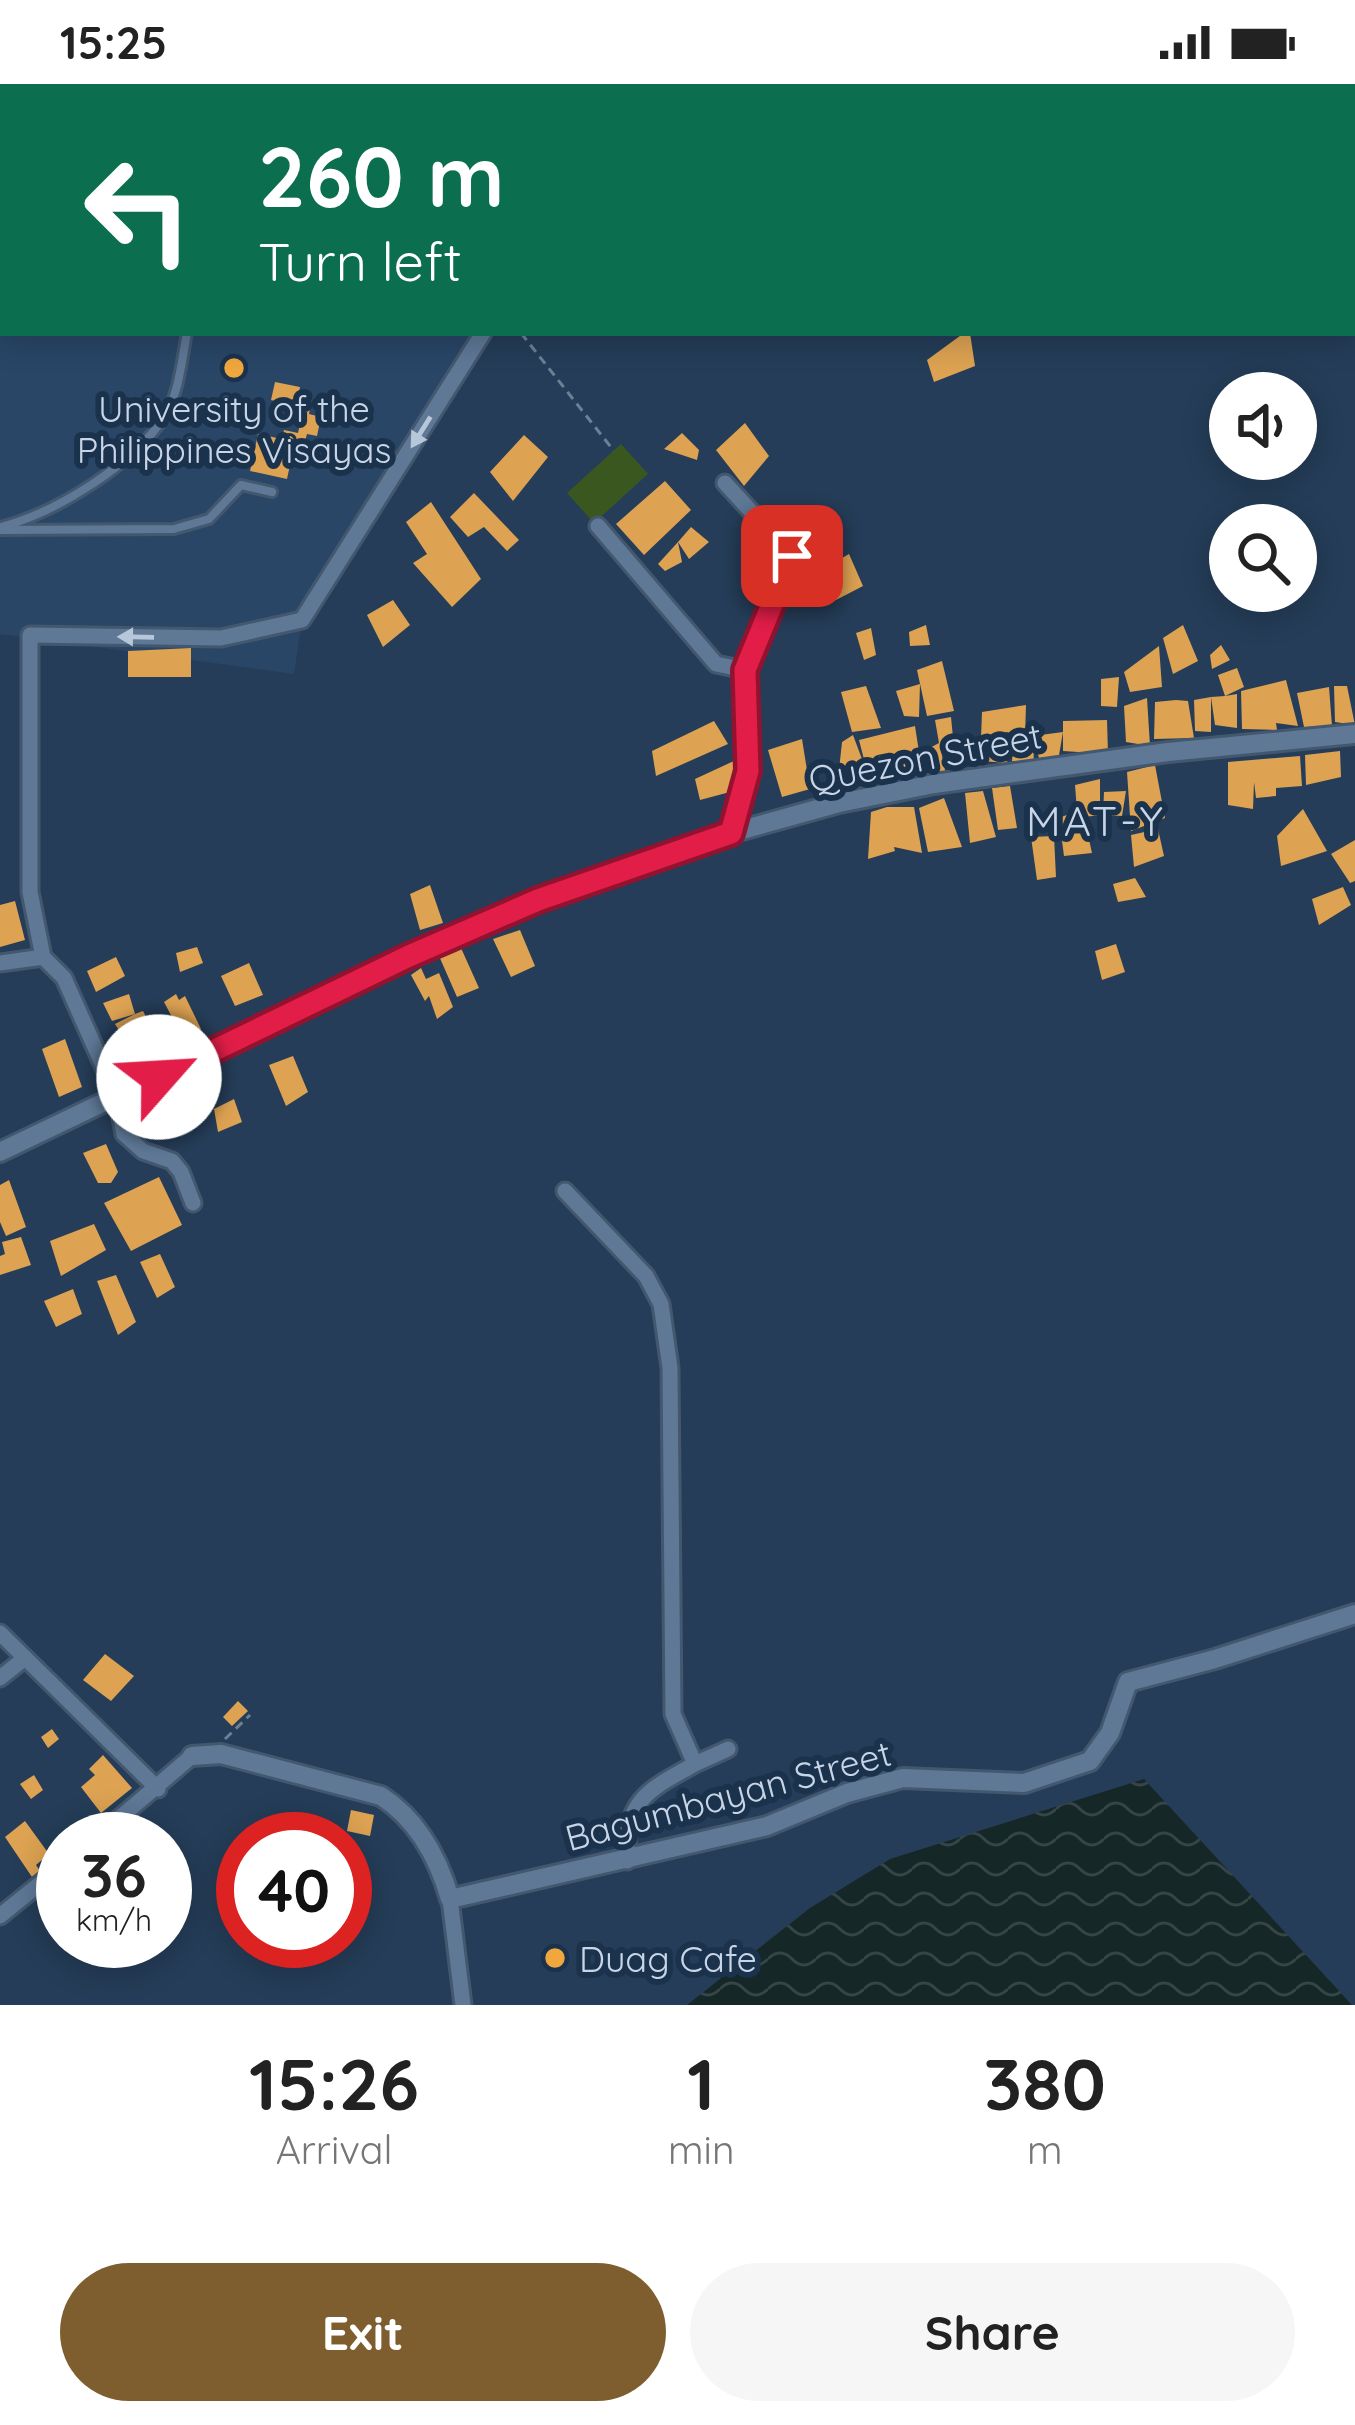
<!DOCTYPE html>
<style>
body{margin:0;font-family:Quicksand,sans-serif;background:#f6f6f6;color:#222;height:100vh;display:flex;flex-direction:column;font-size:45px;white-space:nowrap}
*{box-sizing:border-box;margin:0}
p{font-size:39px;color:#767676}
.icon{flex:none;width:66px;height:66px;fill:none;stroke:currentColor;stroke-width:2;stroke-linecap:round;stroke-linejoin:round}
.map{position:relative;height:1921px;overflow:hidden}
.details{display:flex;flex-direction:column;background:#fff;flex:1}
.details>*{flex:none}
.banner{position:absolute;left:0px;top:0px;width:1356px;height:252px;box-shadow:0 6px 30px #0003;background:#0b6e4f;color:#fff;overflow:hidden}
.controls{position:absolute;left:1209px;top:288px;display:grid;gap:24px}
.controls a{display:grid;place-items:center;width:108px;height:108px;border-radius:50%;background:#fff;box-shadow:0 6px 30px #0003;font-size:60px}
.speed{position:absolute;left:36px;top:1728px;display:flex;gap:24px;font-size:60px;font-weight:700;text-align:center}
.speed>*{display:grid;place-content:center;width:156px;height:156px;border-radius:50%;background:#fff;box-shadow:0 6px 30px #0003;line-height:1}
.speed small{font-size:30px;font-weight:400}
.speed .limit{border:18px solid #d22;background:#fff;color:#111}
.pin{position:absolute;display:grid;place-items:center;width:102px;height:102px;color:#fff;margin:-51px;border-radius:24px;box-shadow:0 6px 18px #0006}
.me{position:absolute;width:132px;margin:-66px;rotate:64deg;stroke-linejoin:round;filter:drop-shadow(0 0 9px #0008)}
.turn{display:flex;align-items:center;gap:42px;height:252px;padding:0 60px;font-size:54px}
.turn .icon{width:156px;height:156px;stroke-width:2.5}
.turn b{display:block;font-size:84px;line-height:102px}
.eta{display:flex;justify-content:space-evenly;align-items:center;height:204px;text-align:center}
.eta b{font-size:72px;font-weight:700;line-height:84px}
.button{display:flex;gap:24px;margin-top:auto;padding:24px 60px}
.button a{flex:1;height:138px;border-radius:72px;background:#7e5e2f;color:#fff;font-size:48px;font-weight:700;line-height:138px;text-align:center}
.button a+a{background:#f6f6f6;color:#222}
.status{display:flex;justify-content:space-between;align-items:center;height:84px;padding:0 60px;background:#fff;direction:ltr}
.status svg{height:33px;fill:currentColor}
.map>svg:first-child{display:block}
.built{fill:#294667}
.park{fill:#3a5720}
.water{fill:url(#water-waves)}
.building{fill:#dda252}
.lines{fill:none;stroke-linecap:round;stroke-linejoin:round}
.service-casing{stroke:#43586f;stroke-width:14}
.minor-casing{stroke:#43586f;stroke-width:21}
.tertiary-casing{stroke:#43586f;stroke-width:24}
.path{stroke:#6c8096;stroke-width:3;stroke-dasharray:9 6;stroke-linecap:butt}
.service{stroke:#5e7896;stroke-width:8}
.minor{stroke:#5e7896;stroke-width:15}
.tertiary{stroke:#5e7896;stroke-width:18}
.oneway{fill:#b7c7da}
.route-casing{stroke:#92132f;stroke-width:30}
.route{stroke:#e11d48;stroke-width:21}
.poi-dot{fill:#efa73e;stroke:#1b324d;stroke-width:4.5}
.labels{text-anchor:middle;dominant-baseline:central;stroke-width:12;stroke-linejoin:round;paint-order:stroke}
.poi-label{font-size:36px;fill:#c7d5e6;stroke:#1b324d}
.street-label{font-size:36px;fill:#c7d5e6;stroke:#1b324d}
.quarter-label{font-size:42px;letter-spacing:3px;fill:#c7d5e6;stroke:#1b324d}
</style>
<div class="status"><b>15:25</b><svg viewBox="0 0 49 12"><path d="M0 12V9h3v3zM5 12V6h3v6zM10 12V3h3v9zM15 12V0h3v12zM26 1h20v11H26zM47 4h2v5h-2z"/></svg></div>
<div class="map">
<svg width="1355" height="1921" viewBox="0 0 1355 1921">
<defs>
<pattern id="water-waves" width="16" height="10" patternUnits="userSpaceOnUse" patternTransform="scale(3)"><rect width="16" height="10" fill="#152726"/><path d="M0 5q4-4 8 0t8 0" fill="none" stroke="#364546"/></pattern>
</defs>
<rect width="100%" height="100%" fill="#253d58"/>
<path class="built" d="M0,0H656L3,3V249H487L448,319L302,536L294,590L0,550Z
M966,0H1355V79L1353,3Z"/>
<path class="park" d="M621,360L648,390L594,439L567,409Z"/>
<path class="water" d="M1144,1695L1352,1921H687L810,1824L890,1775Z"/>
<path class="building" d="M964,249H970L975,282L934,298L927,276Z
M275,298L300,303L298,316L311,319L309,330L321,333L317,352L307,350L302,369L293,367L287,395L250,387L258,350L282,355L284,346L298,349L300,340L283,336L287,320L271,316Z
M745,339L769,372L744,402L716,366Z
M682,349L699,366L697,376L664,365Z
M524,351L548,373L513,417L490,388Z
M665,397L691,426L644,471L616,440Z
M474,409L519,456L507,467L484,443L468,453L450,433Z
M431,418L481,495L452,523L413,479L427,470L406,438Z
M691,443L709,458L689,475L678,458Z
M678,458L682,478L665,487L658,480Z
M849,470L863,502L836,516L820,487Z
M393,516L410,541L383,563L367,531Z
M926,541L930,561L910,562L909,548Z
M1183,541L1198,577L1173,590L1163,554Z
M871,544L876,571L864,576L856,549Z
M1221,561L1230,576L1212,585L1210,571Z
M1159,562L1162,603L1130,608L1124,588Z
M191,564V593H128V567Z
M942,577L954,627L927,632L917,586Z
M1237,584L1244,603L1225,612L1237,610V644L1215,641L1211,613L1225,612L1218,591Z
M1119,593L1117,623L1101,622V595Z
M1286,596L1298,642L1276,639L1277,646L1242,645L1241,607Z
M920,600L919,633L904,632L896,607Z
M866,602L881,644L852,648L841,608Z
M1334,602H1347L1355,641L1335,638Z
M1329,603L1332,642L1304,643L1297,609Z
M1211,613V648L1195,647L1194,616Z
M1147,614L1150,662L1126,658L1124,622Z
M1176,616L1188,617L1194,654L1154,655L1155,618Z
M1026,621L1025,653L1033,652L1034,681L1012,677L1014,653H1025L1007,648L981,654L982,628Z
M951,633L955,674L941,667L946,691L922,688L926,666L939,659L935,636Z
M1107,636L1108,670L1063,667V648L1058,677L1039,674L1033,652L1063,648V637Z
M714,637L728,660L656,692L652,667Z
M915,642L921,681L837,705L842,658L853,651L868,691L859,656Z
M1010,653L1007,679L982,677L981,660L979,682L962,680L961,660Z
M802,655L810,705L782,713L768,666Z
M1340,667L1341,693L1306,701L1305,671Z
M1300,672L1302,702L1276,704V712L1256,714L1254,698L1253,725L1228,721V678Z
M736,676L745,704L700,716L695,695Z
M1155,681L1165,734L1131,747L1127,688Z
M1100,695V731L1084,733L1092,769L1064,772L1059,734L1077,727L1075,701Z
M1010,702L1017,744L998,746L992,704Z
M983,707L996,753L970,759L965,709Z
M1126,707L1122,732L1103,731L1104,708Z
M944,714L962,763L928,768L919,724Z
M887,723H914L922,769L894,763L895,767L868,775L871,728Z
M1303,725L1327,767L1281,782L1277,752Z
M1158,745L1164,772L1134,783L1131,751Z
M1054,752L1056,793L1037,796L1031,753Z
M1355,756V797L1350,799L1331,770Z
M1135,794L1146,813L1118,818L1113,800Z
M430,801L443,839L420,846L410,810Z
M1343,803L1351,821L1319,841L1312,815Z
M15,817L25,856L0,863V821Z
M520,846L535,882L511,893L493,855Z
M1116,860L1125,888L1102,896L1095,867Z
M197,863L203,879L180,888L176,869Z
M461,864L479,904L457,913L439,872Z
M116,873L125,892L96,908L87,887Z
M249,879L263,911L235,922L221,892Z
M421,884L426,895L439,889L453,923L437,935L429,912L425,917L411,891Z
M129,910L135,930L143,927L154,948L130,964L115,940L135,930L112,937L103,919Z
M176,910L179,916L185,912L201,945L183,954L164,918Z
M65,955L82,1003L59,1013L42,965Z
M293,972L308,1008L286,1022L269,981Z
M234,1015L242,1038L218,1048L214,1025Z
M106,1060L118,1088L111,1099H98L83,1069Z
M159,1093L182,1141L131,1167L104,1119Z
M9,1096L26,1143L6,1152L0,1138V1101Z
M94,1140L106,1166L61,1192L50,1157Z
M21,1153L31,1181L0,1191V1172L5,1170L2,1158Z
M160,1170L175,1203L157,1214L140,1178Z
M116,1191L136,1238L118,1251L97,1197Z
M73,1205L82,1230L56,1243L44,1217Z
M105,1570L134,1592L111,1617L83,1596Z
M238,1617L248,1627L232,1642L223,1633Z
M52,1645L59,1655L48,1664L41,1653Z
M103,1671L132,1704L101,1729L81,1703L95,1691L89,1685Z
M34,1691L43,1706L31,1715L20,1700Z
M351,1726L374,1731L370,1752L347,1747Z
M25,1737L49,1770L36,1781L40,1787L32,1793L5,1753Z
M172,1789L183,1811L165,1820V1793Z"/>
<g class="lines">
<g class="service-casing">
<path id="service" d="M239,3L240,0
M1,443C57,428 133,381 165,332C179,310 182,274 187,249
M0,446L174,445L209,435L241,401L272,408"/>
</g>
<g class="minor-casing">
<path id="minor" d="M946,0L960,3
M653,3L656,0
M1353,86H1355
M725,399L792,472L745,586
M598,442L716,580L745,586L748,687L731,749
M43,873L30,808V551L221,554L302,536L483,249
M0,879L43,873L64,894L117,1013L124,1050L143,1067L172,1077L181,1088L193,1119
M565,1107L646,1192L661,1220L670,1284L673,1630L695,1680C646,1707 625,1716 627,1777
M0,1549L158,1705
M0,1594L25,1574
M695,1680L728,1665
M95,1755L192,1672
M450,1815L463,1921
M0,1832L63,1781"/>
</g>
<g class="tertiary-casing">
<path id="tertiary" d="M0,1068L409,872L538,816L731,749L839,719L934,700L1168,668L1355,650
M192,1672L221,1670L381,1712C418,1736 438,1773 450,1815L767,1742L847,1709L903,1694L1024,1699L1090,1677L1110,1649L1128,1598L1215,1575L1355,1530"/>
</g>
<path class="path" d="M1139,3V0
M521,249L614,367
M225,1655L250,1631"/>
<use href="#service" class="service"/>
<use href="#minor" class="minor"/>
<use href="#tertiary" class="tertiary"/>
</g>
<defs><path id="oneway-solid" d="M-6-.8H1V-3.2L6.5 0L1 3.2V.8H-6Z" transform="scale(3)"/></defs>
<g class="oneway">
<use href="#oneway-solid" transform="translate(421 348) rotate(122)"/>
<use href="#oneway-solid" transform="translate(136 553) rotate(-179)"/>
</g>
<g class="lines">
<g class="route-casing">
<path id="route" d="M159,993L409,872L538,816L731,749L748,687L745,586L792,472"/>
</g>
<use href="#route" class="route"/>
</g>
<g class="poi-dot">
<circle cx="234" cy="284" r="12"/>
<circle cx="555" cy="1874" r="12"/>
</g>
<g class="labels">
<g class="poi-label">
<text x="234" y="324">University of the<tspan x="234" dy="41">Philippines Visayas</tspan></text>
<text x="579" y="1874" text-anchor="start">Duag Cafe</text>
</g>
<g class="street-label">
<text transform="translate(925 673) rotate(-11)">Quezon Street</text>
<text transform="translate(728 1711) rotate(-15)">Bagumbayan Street</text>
</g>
<g class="quarter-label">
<text x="1096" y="736">MAT-Y</text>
</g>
</g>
</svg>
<div class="controls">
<a><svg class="icon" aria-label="sound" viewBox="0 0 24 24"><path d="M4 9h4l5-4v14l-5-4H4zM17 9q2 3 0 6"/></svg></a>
<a><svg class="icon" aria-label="search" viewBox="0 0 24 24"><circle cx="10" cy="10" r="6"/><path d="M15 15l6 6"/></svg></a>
</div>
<div class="speed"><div>36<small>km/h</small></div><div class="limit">40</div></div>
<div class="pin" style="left:792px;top:472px;background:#d93025"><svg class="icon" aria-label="arrive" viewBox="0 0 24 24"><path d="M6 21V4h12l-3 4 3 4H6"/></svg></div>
<svg class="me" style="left:159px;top:993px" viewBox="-20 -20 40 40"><circle r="19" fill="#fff"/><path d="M0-13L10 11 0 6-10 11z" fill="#e11d48"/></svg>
<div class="banner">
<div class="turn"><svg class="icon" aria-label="left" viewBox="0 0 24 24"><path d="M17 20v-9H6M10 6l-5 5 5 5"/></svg><div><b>260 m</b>Turn left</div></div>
</div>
</div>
<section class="details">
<div class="eta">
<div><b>15:26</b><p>Arrival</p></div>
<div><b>1</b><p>min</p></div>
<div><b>380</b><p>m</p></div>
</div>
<div class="button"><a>Exit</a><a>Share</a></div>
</section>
